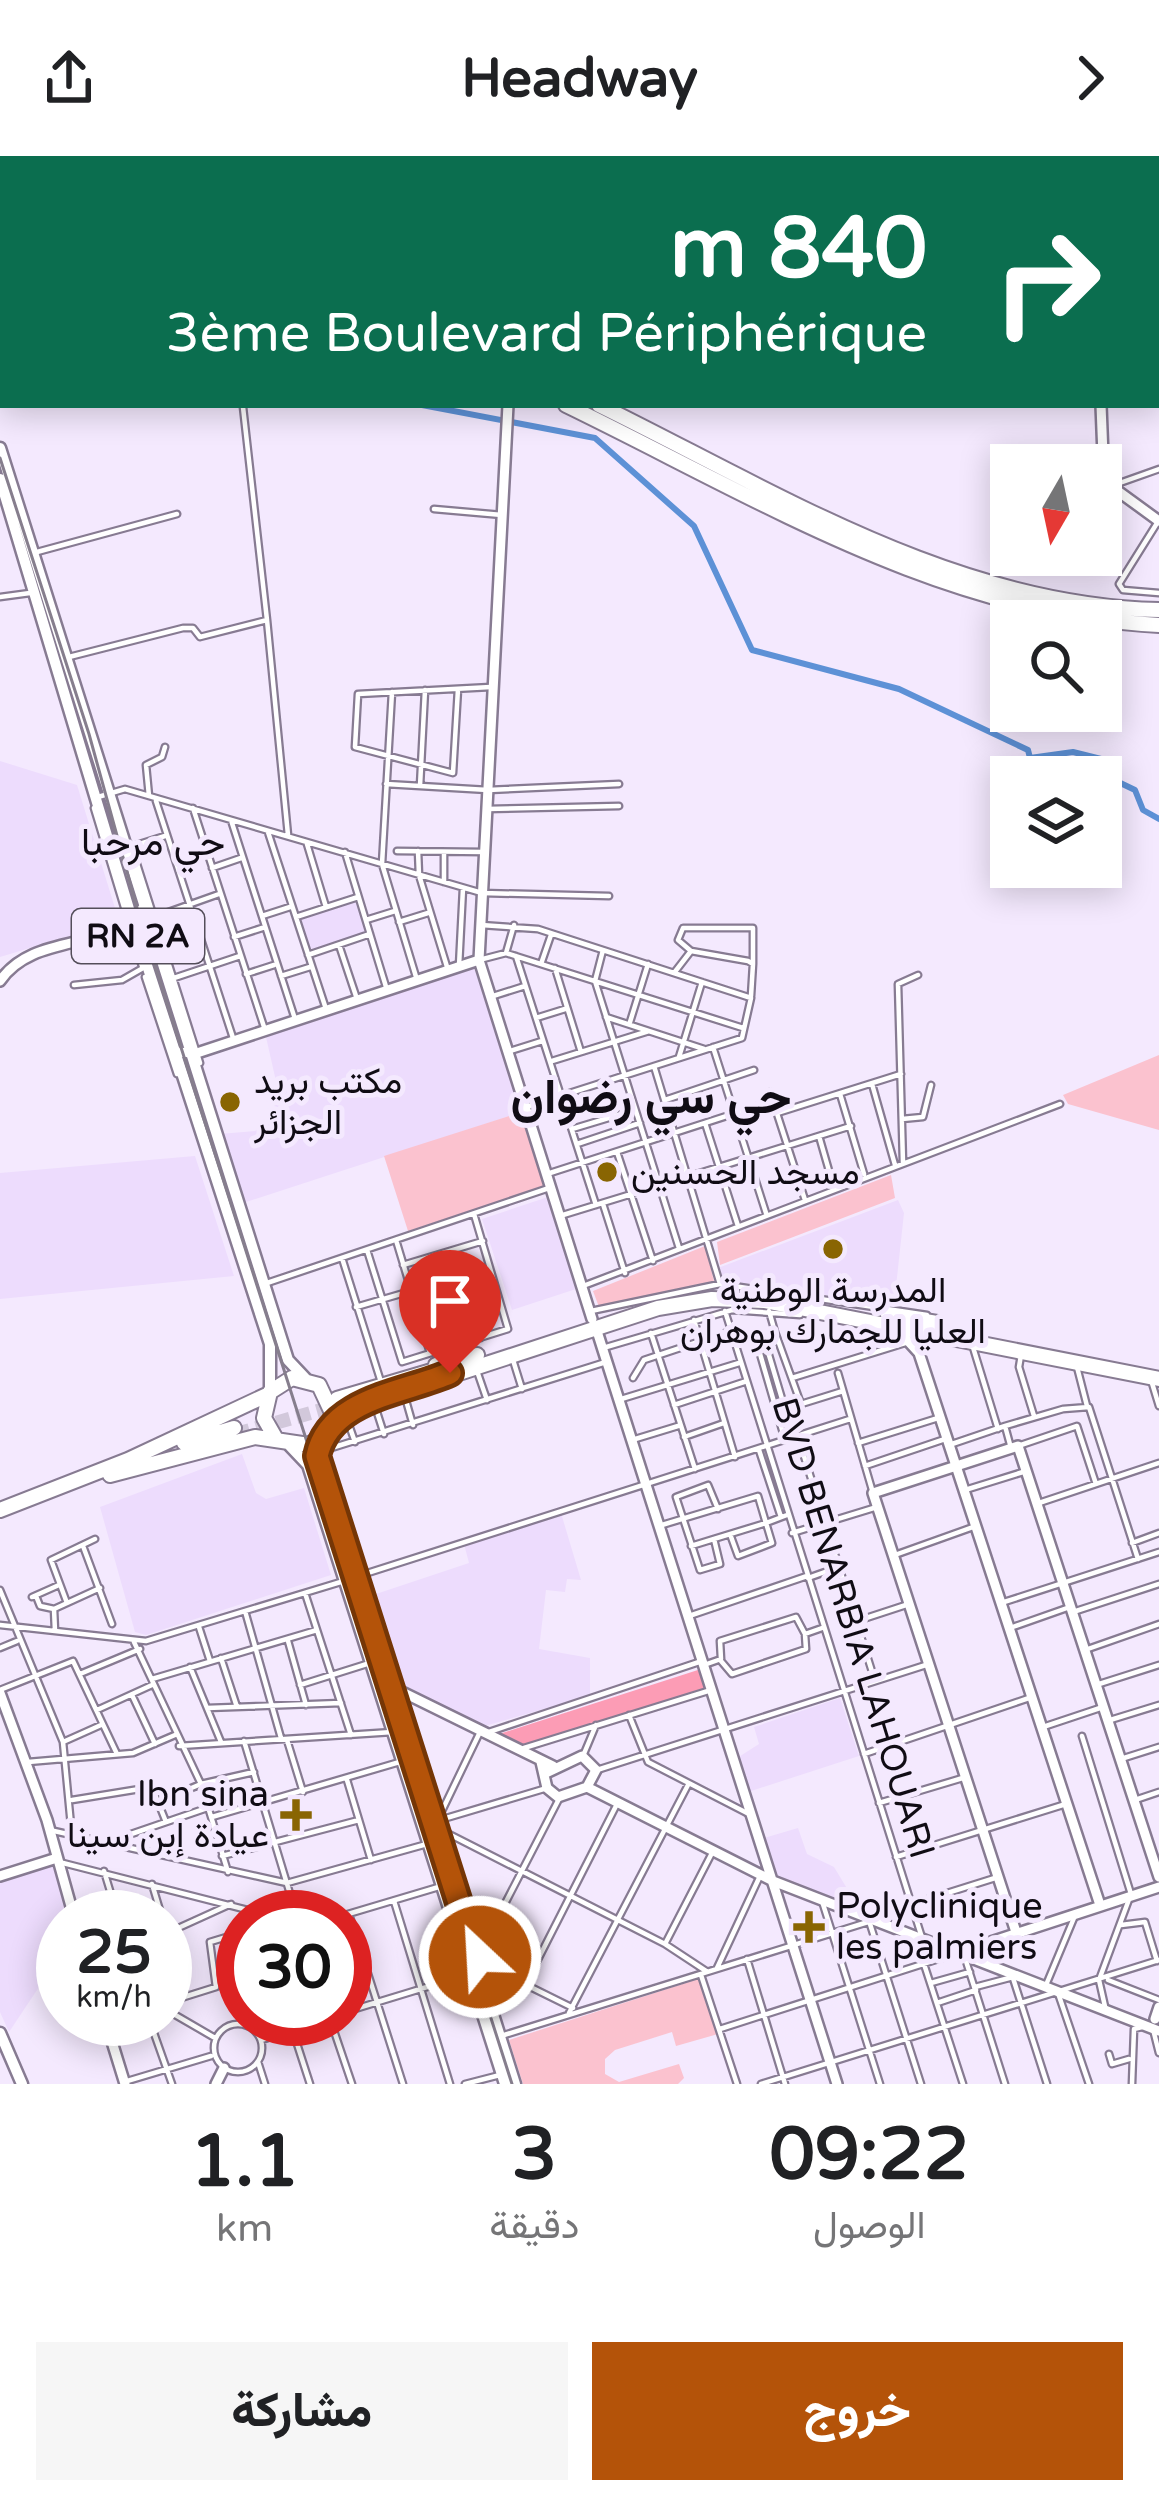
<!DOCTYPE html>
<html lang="ar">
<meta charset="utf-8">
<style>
body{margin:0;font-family:"Varela Round",Vazirmatn,sans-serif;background:#f6f6f6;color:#202124;direction:rtl;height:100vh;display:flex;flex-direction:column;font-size:45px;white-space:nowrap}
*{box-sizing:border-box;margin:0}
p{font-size:39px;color:#757577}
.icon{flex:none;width:66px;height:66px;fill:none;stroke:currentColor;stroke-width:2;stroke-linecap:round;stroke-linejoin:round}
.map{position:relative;height:1928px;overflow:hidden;direction:ltr}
.details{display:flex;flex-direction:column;background:#fff;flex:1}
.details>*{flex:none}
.banner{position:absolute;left:0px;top:0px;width:1161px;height:252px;box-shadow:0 6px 30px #0003;direction:rtl;background:#0b6e4f;color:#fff;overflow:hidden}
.needle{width:78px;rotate:189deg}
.tools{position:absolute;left:990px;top:288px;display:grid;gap:24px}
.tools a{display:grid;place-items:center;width:132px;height:132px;border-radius:0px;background:#fff;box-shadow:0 6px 30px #0003;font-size:60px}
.speed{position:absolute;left:36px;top:1734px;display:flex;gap:24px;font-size:60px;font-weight:700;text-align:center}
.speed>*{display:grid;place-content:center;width:156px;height:156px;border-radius:50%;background:#fff;box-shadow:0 6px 30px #0003;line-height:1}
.speed small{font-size:30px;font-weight:400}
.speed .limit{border:18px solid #d22;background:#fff;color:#111}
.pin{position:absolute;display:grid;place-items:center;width:102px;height:102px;color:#fff;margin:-123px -51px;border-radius:50% 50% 50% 0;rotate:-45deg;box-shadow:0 0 12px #0007}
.pin .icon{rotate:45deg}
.me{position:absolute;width:132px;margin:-66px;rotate:335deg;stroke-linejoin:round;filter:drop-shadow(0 0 9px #0008)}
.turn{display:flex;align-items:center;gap:42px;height:252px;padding:0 36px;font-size:54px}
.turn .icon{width:156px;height:156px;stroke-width:2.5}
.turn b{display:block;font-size:84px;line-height:102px}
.eta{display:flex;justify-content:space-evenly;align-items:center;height:204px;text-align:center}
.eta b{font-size:72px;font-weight:800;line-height:84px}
.primary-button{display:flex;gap:24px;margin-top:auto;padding:24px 36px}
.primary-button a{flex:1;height:138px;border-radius:0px;background:#b45309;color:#fff;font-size:48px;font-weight:800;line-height:138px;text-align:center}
.primary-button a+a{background:#f6f6f6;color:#202124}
header{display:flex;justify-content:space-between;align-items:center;height:156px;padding:0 36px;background:#fff;font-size:54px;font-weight:800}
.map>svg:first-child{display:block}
.built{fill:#eddcfd}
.green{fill:#fbc2cf}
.forest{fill:#fc9cb5}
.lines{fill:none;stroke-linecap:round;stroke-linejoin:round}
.canal{stroke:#5d91d6;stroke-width:6}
.highway-tunnel{stroke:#d2c8db;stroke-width:14;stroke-dasharray:14 7;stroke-linecap:butt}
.street-casing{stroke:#877b92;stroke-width:9}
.secondary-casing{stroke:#877b92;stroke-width:14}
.primary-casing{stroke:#877b92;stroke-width:15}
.highway-casing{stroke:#877b92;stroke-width:18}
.street{stroke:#fff;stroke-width:4.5}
.secondary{stroke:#fff;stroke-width:9}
.primary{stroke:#fff;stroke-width:10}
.highway{stroke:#fff;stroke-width:14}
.tram{stroke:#867e8d;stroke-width:3}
.route-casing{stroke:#753606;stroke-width:30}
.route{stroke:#b45309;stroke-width:21}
.poi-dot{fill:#896502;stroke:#f4e9fe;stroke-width:4.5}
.labels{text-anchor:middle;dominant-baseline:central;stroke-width:10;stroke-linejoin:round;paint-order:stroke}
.shield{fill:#f4e9fe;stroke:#544e5a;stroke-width:3}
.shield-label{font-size:33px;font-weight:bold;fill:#100c14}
.poi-label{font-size:36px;fill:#100c14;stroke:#f4e9fe;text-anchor:start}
.street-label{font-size:36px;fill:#100c14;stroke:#f4e9fe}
.neighbourhood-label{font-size:39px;fill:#100c14;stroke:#f4e9fe}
.district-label{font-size:48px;font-weight:bold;fill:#100c14;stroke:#f4e9fe}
</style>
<header><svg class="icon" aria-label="forward" viewBox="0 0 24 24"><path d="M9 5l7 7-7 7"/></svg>Headway<svg class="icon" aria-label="share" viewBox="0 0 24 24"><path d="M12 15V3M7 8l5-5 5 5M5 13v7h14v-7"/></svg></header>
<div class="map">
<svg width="1159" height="1928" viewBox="0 0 1159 1928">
<rect width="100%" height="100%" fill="#f4e9fe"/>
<path class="built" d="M0,605L77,629L119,765L0,801Z
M356,744L368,777L310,795L299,762Z
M474,811L522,956L243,1047L220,978L255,975L271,963L278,934L266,881Z
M195,1000L234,1120L0,1143V1017Z
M548,1041L576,1133L512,1154L482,1063Z
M898,1044L904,1057L894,1149L724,1124L718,1112Z
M242,1298L256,1337L266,1343L304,1332L331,1419L146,1479L135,1476L100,1351Z
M561,1357L581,1424L567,1423L565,1436L546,1434L539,1493L590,1502V1540L481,1571L391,1525L367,1441L469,1407L464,1388Z
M840,1542L859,1600L745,1637L734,1604L759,1588L754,1571Z
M798,1672L807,1698L834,1711L851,1739L848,1747L777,1720L764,1682Z
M52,1708L69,1761H63V1811L53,1810L9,1876L0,1856V1725Z"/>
<path class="green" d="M1159,899V974L1068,948L1063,939Z
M522,956L546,1030L408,1075L384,1000Z
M891,1019L895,1042L720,1109L717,1086Z
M705,1090L714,1125L599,1151L593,1135Z
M701,1822L718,1878L676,1890L672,1876L615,1894L605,1903V1918L619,1926L679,1908L684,1922L678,1928H523L509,1884Z"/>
<path class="forest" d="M701,1513L706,1532L519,1590L496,1579Z"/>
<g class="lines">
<path class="canal" d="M0,140L3,139
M422,249L595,282L694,370L752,494L899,533L1028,594L1030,602L1073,596L1105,604L1112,623L1135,634L1143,654L1159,663"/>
<path class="highway-tunnel" d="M236,1278L339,1249"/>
<g class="street-casing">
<path id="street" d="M65,0L70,3
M952,0V3
M1016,0V3
M1057,0L1058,3
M1155,0L1156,3
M89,3L90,0
M784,3V0
M919,3L922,0
M1088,3H1093
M1158,10L1159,13
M1158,50L1159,49
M1158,132H1159
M1158,192L1159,195
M1158,205H1159
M243,251L267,464
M1114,329L1159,313
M434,353L502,359
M1159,364L1119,428L1123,434L1159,437
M37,396L177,358
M0,441L30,437
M69,501L183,472H193L200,481L267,464L288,679
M458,533L453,617L355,591L358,538C402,536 446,533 491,531
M392,536L382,708L417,824
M386,628L488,634L619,628
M420,630L425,534
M149,640L146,609L162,601L165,591
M98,641L125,633L482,737L609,740
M156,645L234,885
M94,652L127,761
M193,652L265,874
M487,653L619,650
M231,664L295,863
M268,676L326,853
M307,688L326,751
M131,689L200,907
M130,691L165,680
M397,695L484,696
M418,695L419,719L448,814
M345,696L387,834
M444,696V726
M212,712L241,702
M157,760L219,738
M262,760L290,751
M296,761L358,741
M366,764L395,755
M399,766L428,757
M481,769L538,773L751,842L742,882L529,950
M128,770L142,810
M234,781L262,772
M339,789L357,843
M603,794L595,825L679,1092
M691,795L678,784L683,772H753V808
M506,797L514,769
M308,799L370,778
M516,800L596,1049
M479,804L506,797L743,872
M541,808L551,779
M459,810L463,732
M555,812L581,896
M674,817L691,795L748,805L753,808L751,840
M246,818L274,809
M281,820L310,811
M145,821L177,918
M171,823L240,800
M74,829L122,824L143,812
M490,841L525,830
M606,861L704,893
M536,862L565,853
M630,866L648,808
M713,891L766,1057
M507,896L542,885
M679,901L702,826
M552,905L649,875
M654,910L720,1128
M872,928L895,1009
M770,936L805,1044
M840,938L864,1018
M665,944L754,914
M777,957L901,918
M902,963L923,961L931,929
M705,967L738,1070
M572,973L635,954
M819,980L834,1032
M577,988L640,967
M617,996L653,1105
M903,1007L898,828L918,819
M550,1017L773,945
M690,1020L851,970
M603,1048L625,1117
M563,1059L661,1029
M396,1084L430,1197
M367,1094L402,1206L508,1173L474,1058
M342,1102L381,1226
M403,1109L483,1085
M464,1119L481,1182
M267,1127L552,1031
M438,1127L455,1190
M583,1130L1060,948
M356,1151L490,1112
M591,1155L720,1128L927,1159
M725,1155L929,1804
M769,1155L775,1176L756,1184L785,1284
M694,1164L735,1301
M775,1176L801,1248
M651,1177L695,1313
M763,1179L785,1253
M972,1188L998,1273
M603,1192L732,1154L800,1159
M1021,1199L1019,1211L1034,1260
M513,1204L522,1233
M1077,1211L1087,1250
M477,1215L487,1244
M838,1217L873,1337
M633,1222L644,1204L731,1175
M792,1222L905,1187
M1152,1227L1159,1250
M405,1241L413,1269
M618,1244L739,1207
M674,1249L747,1225
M375,1250L384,1278
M785,1253L843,1235
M349,1269L355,1286
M1005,1270L1063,1253L1089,1251L1138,1403
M684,1281L724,1267
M798,1281L875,1525
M632,1284L678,1270
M858,1287L938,1262
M952,1288L1005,1270L1011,1292
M1018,1290L1077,1270L1096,1328
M325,1294L606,1206
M759,1294L781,1361
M865,1310L945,1283
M965,1334L1023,1316
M1036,1348L1159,1307
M662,1369L758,1340L766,1367L787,1359
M792,1377L877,1351
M714,1383L720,1408L700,1414L676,1341L708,1329L718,1353
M1132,1387L1159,1377
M83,1390L112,1468
M691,1390L766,1367L772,1387L738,1400L730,1378
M892,1400L976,1370
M355,1421L850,1263
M808,1422L836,1412
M0,1434L63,1586L72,1680
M305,1437L351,1579
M36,1440L40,1450L54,1453L55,1475
M32,1441L59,1429
M67,1447L51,1404L95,1383
M1001,1447L1159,1396
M54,1453L100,1432
M245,1455L281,1582
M1073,1456L1159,1428
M689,1460L807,1420
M857,1465L909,1448
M0,1469L146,1485L344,1425
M199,1471L210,1505
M1010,1472L1067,1452
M288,1485L306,1549
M134,1486L201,1628L228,1716
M0,1492L17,1485
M1085,1494L1159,1468
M221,1502L237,1551
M721,1505L732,1518L806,1493L805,1478
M704,1509L721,1503L720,1485L796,1461L805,1478L822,1472
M190,1511L221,1586
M80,1518L140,1493
M152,1523L317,1474
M300,1529L370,1507
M1096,1529L1159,1509
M0,1534L73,1505L117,1598
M132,1539L155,1588
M207,1552L341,1547
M97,1554L152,1529
M629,1559L648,1606L747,1657
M1107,1565L1159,1549
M1043,1571L1100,1552
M486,1577L702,1505
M1082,1580L1131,1738L1099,1824L1106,1855
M287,1584L303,1636
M244,1585L297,1761
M63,1586L101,1569
M179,1590L393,1576
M524,1592L708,1535
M864,1598L1032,1541
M583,1600L596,1569
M1124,1602L1159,1591
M28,1606L133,1597L175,1579
M597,1614L929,1508
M347,1624L371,1704
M72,1644L152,1631L166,1666
M1135,1644L1159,1636
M158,1646L201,1628L254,1616
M879,1647L966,1621
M440,1659L479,1578
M212,1661L403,1605
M443,1663L547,1632
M441,1674L665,1788L706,1815
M54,1675L287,1727L427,1688
M105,1687L207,1652
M222,1700L359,1664
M896,1701L1066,1648
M63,1707L275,1761
M104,1715L118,1761
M152,1728L162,1761
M394,1745L450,1928
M822,1745L880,1928
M349,1758L403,1928
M874,1760L995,1722
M338,1761L442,1730
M870,1768L921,1928
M1121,1769L1145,1766L1157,1805
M165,1771L186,1840
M165,1778L231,1748
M665,1788L712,1697
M230,1793L233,1804L243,1803
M965,1802L1005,1928
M747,1803L785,1928
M924,1808L963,1928
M484,1809L480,1796L560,1641
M486,1809L573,1852
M717,1812L760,1720
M701,1819L737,1928
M1012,1819L1047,1928
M450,1824L457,1830L471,1829
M1108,1824L1159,1844
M526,1827L616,1650
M931,1827L970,1816
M1046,1829L1074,1762
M975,1831L1013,1821
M1058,1837L1089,1928
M165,1847L216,1831L210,1786L243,1776
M937,1847L976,1834
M165,1853L215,1882
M345,1856L450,1824L461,1805
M569,1857L688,1629
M149,1863L172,1928
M289,1863L310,1928
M330,1863L352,1928
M214 1892a24 24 0 1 1 48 0a24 24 0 1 1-48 0Z
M720,1873L954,1798
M1153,1873L1159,1897
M501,1880L868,1766
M262,1884L322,1863
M1109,1898L1112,1908L1129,1903
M258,1906L265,1928
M124,1926L211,1900
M465,1928L500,1919
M761,1928L1159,1804
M1132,1928L1134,1873L1142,1871"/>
</g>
<g class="secondary-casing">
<path id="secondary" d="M132,0L134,3
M1158,120H1159
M508,249L479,804L592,1163
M1101,249L1104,325L1159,365
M0,825C34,775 110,797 143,752
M174,896L197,897L479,804
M596,1172L837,1928
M898,1174L919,1197L1100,1749
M390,1530L553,1610
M0,1537L47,1664L74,1761
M541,1606L547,1632L558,1641L587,1631L596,1614L582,1600L544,1618
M587,1631L773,1725L1159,1875
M0,1720L57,1702
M1016,1776L873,1337L1018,1290L1159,1721
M957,1797L1159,1731
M105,1863L125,1928
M1155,1863L1159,1851
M216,1928L224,1912"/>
</g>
<g class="primary-casing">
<path id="primary" d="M0,292L288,1204L305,1222
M0,323L132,763L270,1188V1236
M325,1279L318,1306L515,1928
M290,1290L308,1309L505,1928
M0,1877L22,1928"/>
</g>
<g class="highway-casing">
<path id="highway" d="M0,100H3
M0,115L3,114
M0,130L3,129
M566,249C758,342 941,458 1159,469
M599,249C776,336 956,450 1159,454
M888,1159L937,1167
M436,1209L477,1199
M337,1243L442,1212
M328,1274L361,1249L658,1152L712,1143L764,1145L1159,1223
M184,1287L234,1272
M110,1319L255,1281L309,1289L326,1277L333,1259L319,1229L292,1222L270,1236L264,1262L276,1283
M0,1354L128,1304L269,1238"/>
</g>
<use href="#street" class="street"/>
<use href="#secondary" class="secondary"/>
<use href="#primary" class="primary"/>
<use href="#highway" class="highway"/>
<path class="tram" d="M0,302L89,578L140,763L512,1928"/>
</g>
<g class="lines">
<g class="route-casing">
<path id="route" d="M450,1217C405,1237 329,1242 317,1300L481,1816L480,1801"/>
</g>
<use href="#route" class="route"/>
</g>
<g class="poi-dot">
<circle cx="230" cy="946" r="12"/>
<circle cx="607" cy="1016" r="12"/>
<circle cx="833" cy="1093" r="12"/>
<path d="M290 1641h12v12h12v12h-12v12h-12v-12h-12v-12h12z"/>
<path d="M803 1753h12v12h12v12h-12v12h-12v-12h-12v-12h12z"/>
</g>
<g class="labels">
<rect class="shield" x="72" y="753" width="132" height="54" rx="9"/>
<g class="shield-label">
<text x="138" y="780">RN 2A</text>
</g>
<g class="poi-label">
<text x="254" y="925">مكتب بريد<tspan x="254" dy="41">الجزائر</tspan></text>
<text x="631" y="1016">مسجد الحسنين</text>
<text x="833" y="1134" text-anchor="middle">المدرسة الوطنية<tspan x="833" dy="41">العليا للجمارك بوهران</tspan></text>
<text x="269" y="1638" text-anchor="end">Ibn sina<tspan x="269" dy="41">عيادة إبن سينا</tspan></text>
<text x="836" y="1750">Polyclinique<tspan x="836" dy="41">les palmiers</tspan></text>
</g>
<g class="street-label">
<text transform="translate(853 1472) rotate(73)">BVD BENARBIA LAHOUARI</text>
</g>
<g class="neighbourhood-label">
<text x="153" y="686">حي مرحبا</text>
</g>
<g class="district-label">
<text x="651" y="942">حي سي رضوان</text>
</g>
</g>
</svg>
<div class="tools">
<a><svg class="needle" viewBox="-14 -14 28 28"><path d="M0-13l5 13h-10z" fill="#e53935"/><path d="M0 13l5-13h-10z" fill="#757577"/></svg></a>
<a><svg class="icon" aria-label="search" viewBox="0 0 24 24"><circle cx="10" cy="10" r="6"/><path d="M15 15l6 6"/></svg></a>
<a><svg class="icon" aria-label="layers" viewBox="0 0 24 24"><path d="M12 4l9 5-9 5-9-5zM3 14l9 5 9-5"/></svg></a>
</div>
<div class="speed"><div>25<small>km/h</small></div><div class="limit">30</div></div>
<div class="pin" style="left:450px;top:1217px;background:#d93025"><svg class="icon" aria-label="arrive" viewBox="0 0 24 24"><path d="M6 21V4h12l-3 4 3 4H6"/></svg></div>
<svg class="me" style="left:480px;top:1801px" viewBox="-20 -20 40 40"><circle r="17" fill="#b45309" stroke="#fff" stroke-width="3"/><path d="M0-11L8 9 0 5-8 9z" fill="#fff"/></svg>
<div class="banner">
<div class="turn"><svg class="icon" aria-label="right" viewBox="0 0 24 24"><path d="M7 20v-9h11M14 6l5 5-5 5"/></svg><div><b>840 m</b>3ème Boulevard Périphérique</div></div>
</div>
</div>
<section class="details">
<div class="eta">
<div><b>09:22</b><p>الوصول</p></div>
<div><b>3</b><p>دقيقة</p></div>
<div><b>1.1</b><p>km</p></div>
</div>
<div class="primary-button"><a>خروج</a><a>مشاركة</a></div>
</section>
